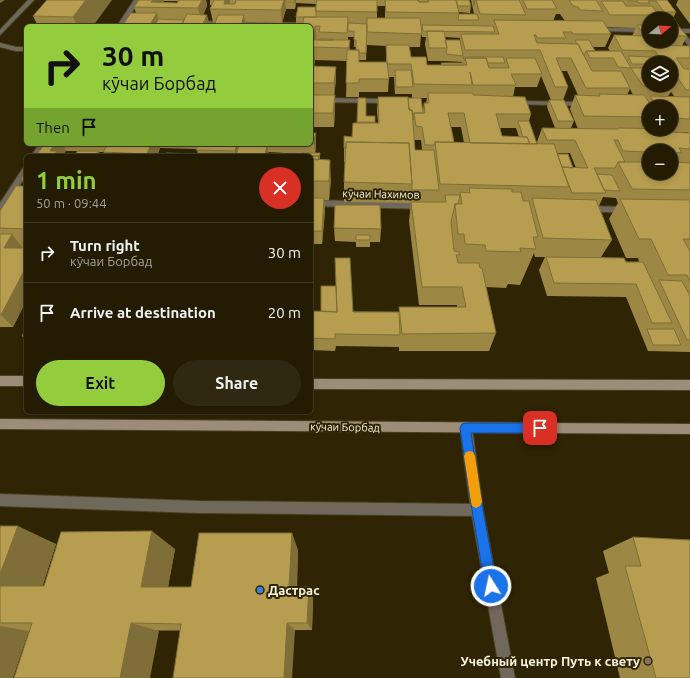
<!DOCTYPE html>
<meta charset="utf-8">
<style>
body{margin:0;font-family:Ubuntu,sans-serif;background:#2f2912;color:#f1f3f6;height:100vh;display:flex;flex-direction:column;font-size:15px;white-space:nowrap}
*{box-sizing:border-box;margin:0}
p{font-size:13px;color:#a3a19a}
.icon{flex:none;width:22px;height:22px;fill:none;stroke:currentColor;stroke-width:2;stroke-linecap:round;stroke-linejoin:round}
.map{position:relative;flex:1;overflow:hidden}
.sheet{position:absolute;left:24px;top:154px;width:289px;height:260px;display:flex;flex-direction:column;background:#231c03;border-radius:6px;box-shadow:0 2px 6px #0003,0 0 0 1px #403a25}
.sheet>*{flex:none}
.top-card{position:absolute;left:24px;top:24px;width:289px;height:122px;border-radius:6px;box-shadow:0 2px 6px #0003,0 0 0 1px #403a25;background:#93cc3d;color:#111;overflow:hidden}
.needle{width:26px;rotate:72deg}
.fabs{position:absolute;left:642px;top:12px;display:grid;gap:8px}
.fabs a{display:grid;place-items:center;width:36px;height:36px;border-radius:50%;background:#231c03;box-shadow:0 2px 6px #0003,0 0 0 1px #403a25;font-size:20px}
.pin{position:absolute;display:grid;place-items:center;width:34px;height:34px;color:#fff;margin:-17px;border-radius:8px;box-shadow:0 2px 6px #0006}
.me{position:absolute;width:44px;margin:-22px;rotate:350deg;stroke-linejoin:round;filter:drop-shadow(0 0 3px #0008)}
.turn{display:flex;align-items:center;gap:14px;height:84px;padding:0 12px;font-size:18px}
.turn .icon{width:52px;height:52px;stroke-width:2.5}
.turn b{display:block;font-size:28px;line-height:34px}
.then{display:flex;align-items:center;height:38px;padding:0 12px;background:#0003;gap:8px;font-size:15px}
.round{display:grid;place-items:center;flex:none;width:42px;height:42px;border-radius:21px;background:#2f2912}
.head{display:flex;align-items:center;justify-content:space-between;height:68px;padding:0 12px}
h1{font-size:24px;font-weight:600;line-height:30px;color:#93cc3d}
.cta{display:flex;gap:8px;margin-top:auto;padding:8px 12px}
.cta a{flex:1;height:46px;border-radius:24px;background:#93cc3d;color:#111;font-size:16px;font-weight:600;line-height:46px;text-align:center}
.cta a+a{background:#2f2912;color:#f1f3f6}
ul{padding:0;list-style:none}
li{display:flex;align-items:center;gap:12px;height:60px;padding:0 12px;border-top:1px solid #403a25}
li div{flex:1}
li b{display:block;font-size:15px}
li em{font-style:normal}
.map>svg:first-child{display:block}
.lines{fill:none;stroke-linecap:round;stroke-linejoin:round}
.lane-casing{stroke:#4b4223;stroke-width:2}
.street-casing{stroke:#4b4223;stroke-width:2}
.secondary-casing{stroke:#4b4223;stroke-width:2}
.lane{fill:#71685c;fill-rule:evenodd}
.street{fill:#71685c;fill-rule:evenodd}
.secondary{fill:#9c8d79;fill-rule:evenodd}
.wall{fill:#9d8744;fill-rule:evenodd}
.shaded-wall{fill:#7f6e37}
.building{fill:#b69d4f;stroke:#7f6e37}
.route{fill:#1a73e8;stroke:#114b97}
.slow{fill:#f59e0b}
.shop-dot{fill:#3f7fe0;stroke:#2f2504;stroke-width:1.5}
.education-dot{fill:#8d6e63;stroke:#2f2504;stroke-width:1.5}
.labels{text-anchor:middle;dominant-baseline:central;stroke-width:4;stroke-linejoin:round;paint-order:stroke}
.street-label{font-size:11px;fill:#f9f3e1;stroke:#2f2504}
.near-poi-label{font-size:13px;font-weight:bold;fill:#f9f3e1;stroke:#2f2504;text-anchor:start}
</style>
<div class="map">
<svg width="690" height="678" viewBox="0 0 690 678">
<rect width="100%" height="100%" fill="#2f2504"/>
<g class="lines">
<g class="lane-casing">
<path id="lane" d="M669,19H673L690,40V46L688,45L671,24V19Z
M0,494L199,501L477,504L481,506L483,510L481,514L477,516L199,513L0,506Z"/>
</g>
<g class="street-casing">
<path id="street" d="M28,0H34L0,35V30Z
M134,0H140L123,26H117Z
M195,21L315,23L318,25L315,27L193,24L192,23Z
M595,28H649V32L593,31V29Z
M671,29H690V33H671Z
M0,43L16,47H26V51H16L0,47Z
M311,98L391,99L394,101L391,103L311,102Z
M515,101L585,102L588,104L585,106L513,104V102Z
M39,144H47L39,156H31Z
M23,168H26V176L3,211L0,212V203Z
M311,200L424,203L428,206L424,209L311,206Z
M586,206L628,207L632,210L628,213L583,211V207Z
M466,423L470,424L472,428L483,510L515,678H501L471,510L460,428L462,424Z"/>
</g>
<g class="secondary-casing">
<path id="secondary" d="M0,376H26V386H0Z
M311,379L690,380V390L311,389Z
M0,419L690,424V434L0,429Z"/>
</g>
<use href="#lane" class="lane"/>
<use href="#street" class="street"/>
<use href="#secondary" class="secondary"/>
</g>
<path class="wall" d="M47,0L93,26H38L33,16Z
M139,0H206L207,6L203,15L210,26H122L136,13L134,7ZM164,1H178L177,3L163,2Z
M210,0H469L471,6L470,13L459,12V14H474L471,0H667L676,12L671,23V19H649V41H671V25L687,36L682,46H690V352L648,351L626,297L547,296L539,270L545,257H535L534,253L520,285L508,284L506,288L486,287L496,333L489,351H399V346V347L336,346L335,351L311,350V311L399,312V307H457V305H419L409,221L411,203L344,202V182L345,162H344V148L352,137L357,122L366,116L375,122V123H378L377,110L378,97L408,98L423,110L424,103H426L427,98H412V94H395L394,77H389L388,92H359V97H346L347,61L315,60L314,66L336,80L334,95L335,108L334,127H311V26L303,24L296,23V17L316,7V4L296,3L295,9H286L282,23L246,22V26L213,22L210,9L212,5H210ZM377,6H385V18H377ZM556,14H560L565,21H553ZM606,27L636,28L632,36L614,35L608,48L610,51H595L593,47H605L611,34ZM421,34L422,37H426L425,44L428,61H445L462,62V63H441V65H427L411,57L409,47H420ZM348,37H354V47H356V50H350L348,40ZM445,37L460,38V40H445ZM367,41V45L386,46V62H359V60H366ZM649,63H671V85H649ZM561,71H567L578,95H575L570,109L578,129L542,128L537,142L538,144H537L529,121L531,114L513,97L515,87H537L541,76L551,100H549L547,107L555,128H571L574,121L563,100L568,87ZM630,89L633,95H627ZM671,92L674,96H668ZM649,107H671V129H649ZM451,127H461L464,143L454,142ZM500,128H516L519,137L502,136ZM670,132H687L688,133ZM414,140H421L422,150H415ZM649,151H671V173H649ZM557,153H570L576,168H573ZM603,197L616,198L618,203L609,219L626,258H638L639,262H626L601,257L612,240L599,206Z
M678,0H690V24L676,5Z
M311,133H316V146L315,153L320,160L331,180L329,200H324L325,211L322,244H311V156L302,154L268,152L269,155L297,156H198L197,149L160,148L157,156H105L104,152H99L101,156H74L77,151H66L44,144H311Z
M26,171V248H22H26V301L13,327H0V211L26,186L21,179Z
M334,228L381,229L380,242H370V247H356V242L335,241Z
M26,327V340L22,336Z
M0,526L56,544L42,586L175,549L168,587H191L298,550L297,587L313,598L312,630L29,631L0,678Z
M633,537L690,678H620L596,578L609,573L603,551Z"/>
<path class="shaded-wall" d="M0,0H5L0,3Z
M86,0H112L93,26H77L73,17Z
M153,0H164V1L160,7L151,2Z
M202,0H206L207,6L201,20L198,8Z
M225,0H230V4H224Z
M284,0H285L286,9L282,23L281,10Z
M295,0H296V3L295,9Z
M157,13L160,26H149Z
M207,15L210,26H202Z
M244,15L246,26H241Z
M315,26L316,39L315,47L314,34Z
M314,47L315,60L313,75L312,62Z
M336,67V80L334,97V83Z
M335,95V108L334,127L333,113Z
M316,133V146L315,155L314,141Z
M55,144H63L66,151L63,156H53L50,151Z
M151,144H159L160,148L157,156H148L147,154Z
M237,144H240L241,151L236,156L235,151Z
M267,145L269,156L265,155Z
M98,151L101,156H96Z
M330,160L331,180L329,200V181Z
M324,198L325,211L322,244V231Z
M12,234L22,247L15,261L4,248Z
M25,269L26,270V301L13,327L1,315Z
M18,526L56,544L39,598L0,587V574Z
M152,531L175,549L166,598L141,587Z
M292,533L298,550L296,598L289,587Z
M309,587L313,598L312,630L307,623Z
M131,623L159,631L150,678H120Z
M287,623L295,630L292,678H284Z
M0,626L29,631L13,678H0Z"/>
<path class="building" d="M47,0H86L73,17L33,16Z
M139,0H153L151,2L177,3L179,0H202L198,8L134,7Z
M214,0H225L224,4H235L236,0H284L281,10L210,9Z
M286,0H295V2H285Z
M317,0H377V12L315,11Z
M385,0H418L419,2H429L428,0H456L459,13L386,12Z
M418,0H428L427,2H419Z
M456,0H469L471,6H458Z
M473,0H475L474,5Z
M476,0H519L526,15L480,14Z
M523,0H552L557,9H527Z
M569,0H596L603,11L580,10L578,7L573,6Z
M627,0H667L676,12H664L656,1H648L650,3H639L637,1H628Z
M601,1H623L626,6H652L659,15H610Z
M298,7H316V17H296Z
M131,13H157L149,26H122Z
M187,14L207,15L202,26H181Z
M459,14H477L479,20H458Z
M218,15H244L241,26H214Z
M304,17H348L347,33L319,32L320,26H315L314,34H311V26H302Z
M367,18H420L422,34L367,32Z
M158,19L184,20L181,26H155Z
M494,20L603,21L611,34H573L572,32H563L566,38H537L536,35H534L537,43L578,44L592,71H621L630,88H586L571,58H556L568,87H555L540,50H465L461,34H499Z
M348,23L367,24L366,53H359V50H356V40H354V31H348Z
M422,25L493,26L495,32L423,31Z
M637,25H649V36H645Z
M671,25H677L687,36H671Z
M427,31H444L447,48H429Z
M614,35L645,36L652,45L690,46V58H676L684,69H690V90H686L671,68V63H668L664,58L660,57L655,51L622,50Z
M319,39H333V40H319Z
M311,40H350L349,48L314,47L312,62H311Z
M445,40H460L463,56L446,54L447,48Z
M575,40H589L595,51H586L584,56L578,44H577Z
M386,45H409L411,57H426L427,65H467L465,58H486L489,68H509L506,58H535L542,74H511L516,85H473L470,72L472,85L414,84L411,64H387Z
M347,50H359V62H387L389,79H359V83H346Z
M586,51H621L631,68L618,67L613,58H590Z
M628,56L652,57L656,63H649V64H632Z
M463,57H503L505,63H488L486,58H465V61Z
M441,63H464V65H442Z
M311,66L336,67L334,83H311Z
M631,68H649V85H671V83L674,87L643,86Z
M395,70H411L413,87H396Z
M428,93H473V95L525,97L531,114H496L502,136L527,137L530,144L470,143L464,113H448L454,142H435L434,145H425L422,127L416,126L414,113H425L424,103H429Z
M599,94L644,95L652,107H649V117L584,116L575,95L600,96Z
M311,95H335L333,113H311Z
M650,96L690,97V119L671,118V107H657Z
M378,97H408L409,110H412L415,150H434L439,190H412V184L409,143L346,142V148H344V136L352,137L353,123H379Z
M358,98H366V116H375V122H357Z
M408,98H421L423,113H414L413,120L412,110H409Z
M549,100H564L574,121H558Z
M518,121H529L537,144H530L527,137H523Z
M542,128L618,129V128L668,129L670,132L690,133V149L679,148L682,153L671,152V151H649V152L623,151L618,140H614L625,162H618L615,168H594L606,193H572L562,167L588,168L575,140H547Z
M311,133H316L314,141H311Z
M346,142L409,143L412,184L344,182Z
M435,142L554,144L569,187L440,184Z
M44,144H55L50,151H57L54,156H36Z
M108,144H151L147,154L103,152Z
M198,144H237L235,151L196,150Z
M239,145H267L265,155L297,156H236Z
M78,151H98L96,156H74Z
M166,153L195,154V156H165Z
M302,153H320L319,160V156H302Z
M557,154H568L573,168L562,167Z
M311,156H319L318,160L311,159Z
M311,159L330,160L329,181H311Z
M618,162H649V173H671V162L690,163V190L632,189Z
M26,171V179H21Z
M597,174L612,175L620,191L604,190Z
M16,186H26V229L0,228V211Z
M469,188L512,189V192H521L523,201H529L538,237H533L536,249L520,248L521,252L486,251L485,245L465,244L464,234H458L455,204H462L460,192L470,193Z
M445,195H460L458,204H455L451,222L454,251L459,252L460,255H456L458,263H479L480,268H482L496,333L402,334L399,307H466L462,287H422L411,202H446Z
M311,198H324L322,231H311Z
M532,198L596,200L612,240L543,238Z
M620,199L690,200V239H683L690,251V281L687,275H668L651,239H639Z
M335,205H380L381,229L334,228Z
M0,234H12L4,248H26V269H25L1,315H0Z
M356,235H370V240H356Z
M546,257L624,258L626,262H643L672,323H652L636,284L554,283Z
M335,258H350L353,312H399L400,335L335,334V339L311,338V311L337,312Z
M659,280L682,281L690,296V340H687Z
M321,286H336L337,312L321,311Z
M26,327V336H22Z
M647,329H674L681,345H653Z
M0,526H18L0,574Z
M152,531L141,587H191L199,533H292L289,587H309L307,623H287L284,678H173L181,624L131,623L120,678H14L32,623H0V586H44L61,532Z
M633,537L690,540V678H656L625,566H641Z"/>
<path class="route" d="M466,423H540L544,425L545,428L544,432L540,433H471L483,510L497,586L495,591L491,593L487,591L485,586L472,510L460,428L462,424Z"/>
<path class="slow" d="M470,451L473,452L475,456L482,502L480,506L476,508L472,506L471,502L464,456L466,452Z"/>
<circle class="shop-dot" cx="260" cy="590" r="4"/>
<circle class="education-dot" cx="648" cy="661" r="4"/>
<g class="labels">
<g class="street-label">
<text transform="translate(381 194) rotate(1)">кӯчаи Нахимов</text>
<text transform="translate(345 427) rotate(1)">кӯчаи Борбад</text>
</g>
<g class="near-poi-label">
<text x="268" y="590">Дастрас</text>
<text x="640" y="661" text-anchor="end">Учебный центр Путь к свету</text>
</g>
</g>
</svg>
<div class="fabs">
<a><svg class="needle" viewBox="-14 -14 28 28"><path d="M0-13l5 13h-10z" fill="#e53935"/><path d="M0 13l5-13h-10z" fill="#a3a19a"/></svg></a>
<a><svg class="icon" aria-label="layers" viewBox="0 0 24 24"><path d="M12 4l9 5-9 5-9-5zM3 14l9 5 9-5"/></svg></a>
<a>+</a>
<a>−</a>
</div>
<div class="pin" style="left:540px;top:428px;background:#d93025"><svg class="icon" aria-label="arrive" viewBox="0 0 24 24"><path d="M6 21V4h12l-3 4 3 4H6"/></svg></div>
<svg class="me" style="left:491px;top:586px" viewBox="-20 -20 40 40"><circle r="17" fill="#1a73e8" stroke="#fff" stroke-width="3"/><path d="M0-11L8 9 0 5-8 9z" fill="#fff"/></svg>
<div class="top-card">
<div class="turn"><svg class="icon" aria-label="right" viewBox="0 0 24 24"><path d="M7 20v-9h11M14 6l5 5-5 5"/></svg><div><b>30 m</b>кӯчаи Борбад</div></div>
<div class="then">Then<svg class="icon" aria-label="arrive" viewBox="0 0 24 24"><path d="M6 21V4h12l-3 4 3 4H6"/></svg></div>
</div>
<section class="sheet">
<div class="head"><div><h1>1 min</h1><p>50 m · 09:44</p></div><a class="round" style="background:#d93025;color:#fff"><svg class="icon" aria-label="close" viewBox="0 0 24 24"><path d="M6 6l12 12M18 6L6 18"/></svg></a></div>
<ul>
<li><svg class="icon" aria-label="right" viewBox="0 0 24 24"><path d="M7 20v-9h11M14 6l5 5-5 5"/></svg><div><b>Turn right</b><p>кӯчаи Борбад</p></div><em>30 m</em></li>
<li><svg class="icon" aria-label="arrive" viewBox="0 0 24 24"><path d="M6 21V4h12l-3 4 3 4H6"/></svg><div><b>Arrive at destination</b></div><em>20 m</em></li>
</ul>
<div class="cta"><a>Exit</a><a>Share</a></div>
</section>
</div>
